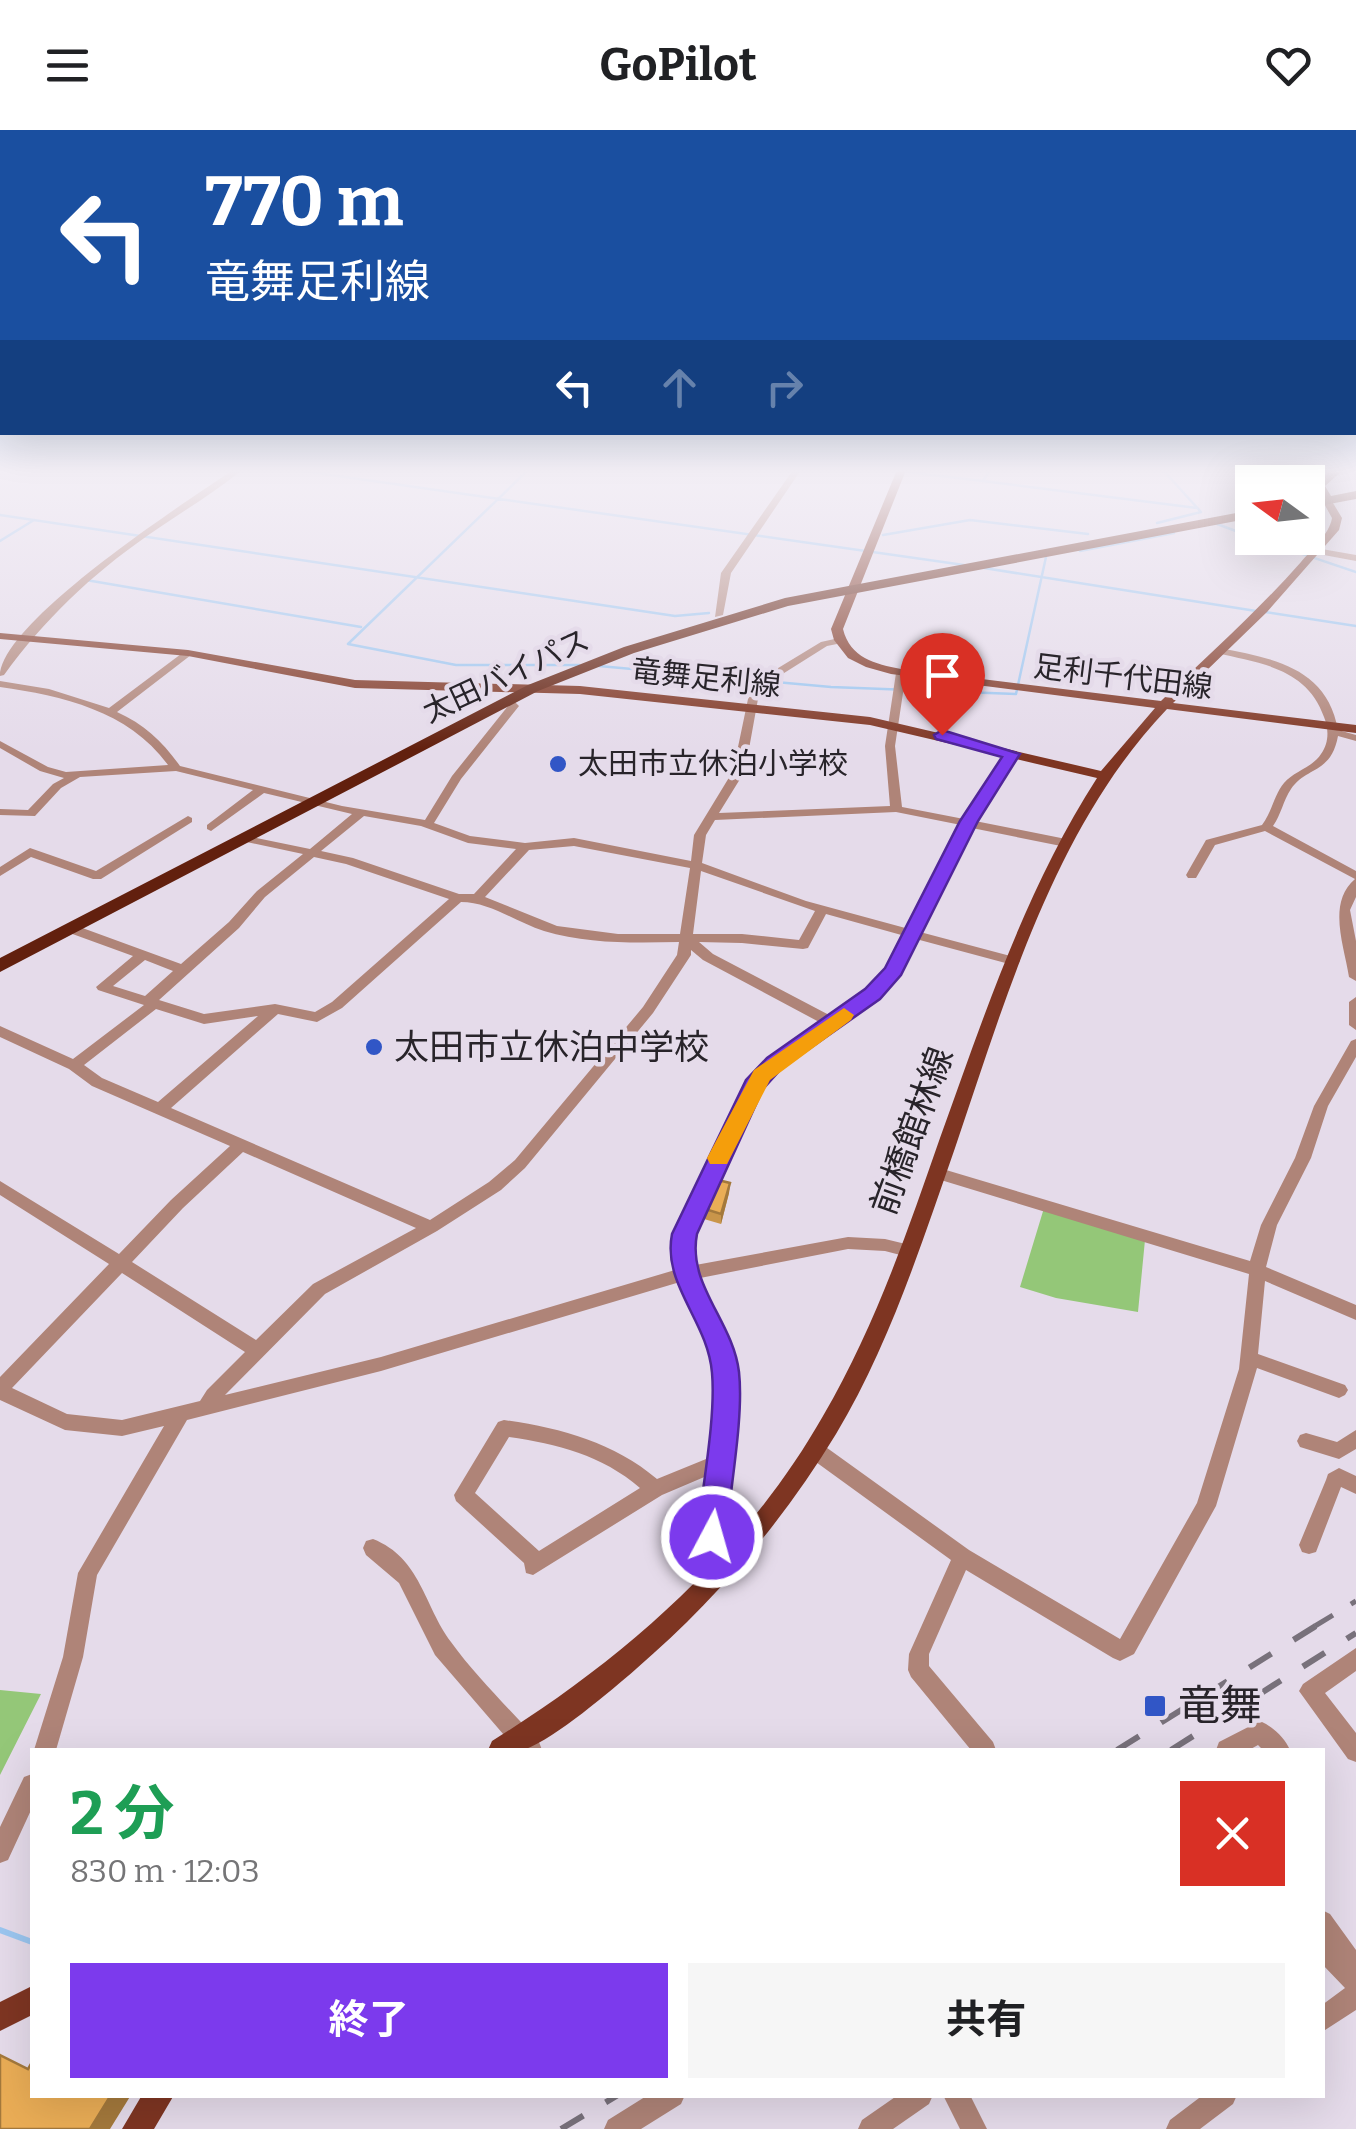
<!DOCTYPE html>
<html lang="ja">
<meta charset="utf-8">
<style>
body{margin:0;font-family:Bitter,"Noto Sans JP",serif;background:#f6f6f6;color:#202124;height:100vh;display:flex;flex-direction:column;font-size:38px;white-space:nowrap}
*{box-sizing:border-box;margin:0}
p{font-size:32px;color:#757577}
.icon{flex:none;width:55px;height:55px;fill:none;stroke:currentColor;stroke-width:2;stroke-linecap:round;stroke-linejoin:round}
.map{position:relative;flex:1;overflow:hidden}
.drawer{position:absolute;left:30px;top:1618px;width:1295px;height:350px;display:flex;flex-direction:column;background:#fff;border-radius:0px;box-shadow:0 10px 40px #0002}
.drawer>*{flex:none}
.guide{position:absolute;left:0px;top:0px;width:1358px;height:305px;box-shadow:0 10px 40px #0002;background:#1a4fa0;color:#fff;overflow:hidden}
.needle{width:65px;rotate:285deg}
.controls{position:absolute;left:1235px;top:335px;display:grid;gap:20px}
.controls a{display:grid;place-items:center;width:90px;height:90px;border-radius:0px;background:#fff;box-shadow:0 10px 40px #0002;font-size:50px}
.pin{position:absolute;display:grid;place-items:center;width:85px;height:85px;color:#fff;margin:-102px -42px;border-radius:50% 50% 50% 0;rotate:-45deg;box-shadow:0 0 10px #0007}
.pin .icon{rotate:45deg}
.me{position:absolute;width:110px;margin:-55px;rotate:6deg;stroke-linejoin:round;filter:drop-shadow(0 0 8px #0008)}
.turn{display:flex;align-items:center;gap:35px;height:210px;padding:0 40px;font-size:45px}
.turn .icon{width:130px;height:130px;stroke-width:2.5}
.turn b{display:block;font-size:70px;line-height:85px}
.lanes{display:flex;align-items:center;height:95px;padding:0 40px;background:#0003;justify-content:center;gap:50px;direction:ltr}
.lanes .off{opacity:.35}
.round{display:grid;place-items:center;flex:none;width:105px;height:105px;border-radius:0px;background:#f6f6f6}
.head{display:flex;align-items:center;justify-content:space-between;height:170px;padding:0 40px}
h1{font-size:60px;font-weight:700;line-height:75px;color:#1e9e55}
.action{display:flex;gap:20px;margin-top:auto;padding:20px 40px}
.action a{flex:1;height:115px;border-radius:0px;background:#7c3aed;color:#fff;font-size:40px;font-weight:700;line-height:115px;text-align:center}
.action a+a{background:#f6f6f6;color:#202124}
header{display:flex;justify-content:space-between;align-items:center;height:130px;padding:0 40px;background:#fff;font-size:45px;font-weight:700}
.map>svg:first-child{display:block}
.green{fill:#94c778}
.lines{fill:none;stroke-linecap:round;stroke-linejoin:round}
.stream-far1{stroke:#9bc6f0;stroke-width:2.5}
.stream{stroke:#9bc6f0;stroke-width:6}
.minor{fill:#af8478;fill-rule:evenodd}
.major{fill:#7e3522;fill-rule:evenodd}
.highway{fill:#62200e;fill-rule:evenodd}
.rail-far1{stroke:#78717b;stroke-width:5;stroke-dasharray:21 21;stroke-linecap:butt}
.rail{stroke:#78717b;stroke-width:6;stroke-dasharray:26 26;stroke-linecap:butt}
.wall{fill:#c9954a}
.shaded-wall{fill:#a4793c}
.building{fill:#eaad56;stroke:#a4793c;stroke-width:2.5}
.route{fill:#7c3aed;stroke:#51269a;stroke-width:2.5}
.slow{fill:#f59e0b}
.poi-dot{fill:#3156c6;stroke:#e5dbea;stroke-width:4}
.labels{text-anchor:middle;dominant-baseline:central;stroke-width:9;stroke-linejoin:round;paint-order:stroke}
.far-street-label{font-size:30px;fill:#28242a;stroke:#e5dbea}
.far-poi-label{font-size:30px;fill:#28242a;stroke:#e5dbea;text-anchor:start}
.poi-label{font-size:35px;fill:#28242a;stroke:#e5dbea;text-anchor:start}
.street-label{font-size:35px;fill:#28242a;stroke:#e5dbea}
.near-poi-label{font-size:42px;fill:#28242a;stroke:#e5dbea;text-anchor:start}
</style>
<header><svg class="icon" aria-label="menu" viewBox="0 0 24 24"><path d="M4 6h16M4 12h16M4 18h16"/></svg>GoPilot<svg class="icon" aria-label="heart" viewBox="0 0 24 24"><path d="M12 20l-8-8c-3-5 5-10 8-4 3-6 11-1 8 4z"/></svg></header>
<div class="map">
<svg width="1356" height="1999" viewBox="0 0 1356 1999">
<rect width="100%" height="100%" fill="#e5dbea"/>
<path class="green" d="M1044,1078L1145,1110L1138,1182L1056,1168L1020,1157Z
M0,1560L41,1564L0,1645Z"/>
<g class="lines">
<path class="stream-far1" d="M296,340L964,435
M528,340L348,514L456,535H579
M886,340L895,341
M907,342L983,351L990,340
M983,351L1197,378
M0,385L675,486L709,483
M1157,393L1201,382L1163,340
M1217,394L1252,407
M883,405L970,390L1088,404
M1255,408L1356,442
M0,411L34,390
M1080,421L1174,403
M984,438L1256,481
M86,450L361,497
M1265,482L1356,496
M599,536L831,557L1016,564L1046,427"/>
<path class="stream" d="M0,1800L32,1812"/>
<path class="minor" d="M233,340H242C213,364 178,384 147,406C91,445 44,490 4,545L0,546C0,492 187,371 233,340Z
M793,340H801L731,443L723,485L715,487L721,443Z
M1316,418L1356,425V431L1313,423V419Z
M839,508L844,511L842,513L827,516L773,550L758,569L745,641L719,683L890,676L885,616L896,543L901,540L906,543L895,616L902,677L964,689L1008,622L1012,621L1017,624L975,691L1066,709L1072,713L1066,717L972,698L920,802L1018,828L1020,831L1018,834L1013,835L916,809L899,844L869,873L779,937L760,958L692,1104L688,1129L690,1136L848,1107L885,1109L914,1116L916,1121L914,1126L908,1127L885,1121L848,1119L695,1149L733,1228L734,1273L722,1407L732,1439L729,1446L722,1448L715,1446L702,1407L709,1345L662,1365L533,1445L526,1443L524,1433L456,1371L454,1365L498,1292L504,1290C560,1298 613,1312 657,1349L711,1327L716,1273L715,1228L680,1152L381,1241L187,1290L97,1445L83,1527L56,1620H34L63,1527L78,1443L164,1296L122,1306L65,1300L0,1270V1247L109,1134L0,1065V1051L119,1124L171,1070L230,1016L92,956L69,939L0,907V896L73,929L144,875L98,860L96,857L133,826L67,802L66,799L67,796H77L181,834L229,792L257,761L303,724L242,711V705L310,719L352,684L264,663L211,701L207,699V695L253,660L176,641L80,647L61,658L35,686L0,685V679L28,680L53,654L64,648L40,641L0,618V611L48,637L66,642L168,635C129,581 63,566 0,557V551L49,559L109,578L185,521H191V525L117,582C144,594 163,612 180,636L342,676L425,690L452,646L508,576L503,571L504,569H512L519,576L461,649L434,693L470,706L525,713L574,708L691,731L694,705L733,641L748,569L765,546L821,512ZM896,682L961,695L909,799L806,771L702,733L706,705L715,690ZM364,686L421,696L468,713L516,719L474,764H459L353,728L321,721ZM574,716L690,738L680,804H618L557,796L485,767L529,720ZM314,727L346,734L449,769L332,872L315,882L275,874L204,884L159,870L239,798L265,767ZM701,741L815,781L799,810L742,804H693ZM461,772C490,772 516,792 544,801C587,814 634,813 679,812L677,825L643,877L515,1030L489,1052L430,1090L171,978L278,884L317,892L342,878ZM826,784L905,806L889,839L859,867L831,886L713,824L699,812L742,813L803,819L808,818ZM691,820L703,830L821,893L769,929L749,951L676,1104L672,1129L675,1140L381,1227L225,1265L325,1164L437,1101L501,1060L525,1038L653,883L691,825ZM145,830L173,841L145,866L113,856ZM156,879L204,894L258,886L158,972L102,948L84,935ZM243,1022L416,1098L313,1154L256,1210L132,1132L183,1078ZM122,1143L245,1222L207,1260L200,1271L122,1290L67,1284L12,1258ZM509,1307C557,1314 602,1325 640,1358L539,1421L475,1363Z
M1219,518C1272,528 1327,537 1338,600L1356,605V611L1338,606C1331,644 1307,636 1291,659C1283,671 1281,685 1273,696L1356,741V767L1350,780L1356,811V851L1349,847C1344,815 1327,773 1355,749L1265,701L1215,715L1196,748H1188L1186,745L1206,710L1262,695C1272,682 1274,665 1284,653C1294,641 1312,638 1321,624C1329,613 1329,599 1324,587C1307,538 1260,533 1216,523L1214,521Z
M188,686L192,688V692L101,749H93L31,727L0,746V737L30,718L96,741Z
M1356,867V900L1349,895V872Z
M1356,909V927L1328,976L1311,1028L1277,1095L1266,1137L1356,1175V1190L1265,1151L1258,1224L1345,1255L1348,1260L1345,1265L1339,1268L1257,1238L1216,1376L1134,1524L1120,1531L1113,1528L966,1440L929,1524V1536L993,1612L996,1620H971L911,1547L908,1540L909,1524L951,1430L809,1327L807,1321L809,1315L816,1313L823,1315L969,1420L1120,1509L1197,1373L1239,1239L1249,1144L931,1047L928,1043L931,1039L936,1037L1250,1131L1261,1095L1295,1028L1314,976L1351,911Z
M1356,1300V1319L1339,1329L1300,1317L1297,1311L1300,1305L1306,1303L1337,1312Z
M1339,1338L1356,1346V1364L1341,1357L1316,1422L1309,1424L1302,1422L1299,1415L1326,1350L1328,1344Z
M373,1409C421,1428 424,1476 451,1512C477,1548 510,1579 539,1612L542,1620H517L435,1525L399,1453L366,1425L363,1418L366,1411Z
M1356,1518V1541L1325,1563L1356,1603V1632L1348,1629L1299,1561L1303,1554Z
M1260,1591C1272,1596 1285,1608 1290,1620H1263L1258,1615L1249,1620H1216L1219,1612Z
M32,1644V1678L8,1730L0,1733V1697L24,1647Z
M1322,1780L1330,1784L1356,1820V1880L1322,1902V1875L1345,1858L1322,1834Z
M648,1965H685L681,1974L641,1999H604L608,1990Z
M898,1965H933L929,1974L893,1999H858L862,1990Z
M943,1965H970L987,1999H960Z
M1203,1965H1237L1233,1974L1200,1999H1166L1170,1990Z"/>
<path class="major" d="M897,340H906L843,499C850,528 875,534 901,539L1161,571C1208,525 1257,482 1301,432C1312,419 1329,405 1332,388L1322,370L1330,368L1342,388L1339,400L1267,482L1173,573L1356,595V603L1167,579C1055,696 1006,868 955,1018C921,1115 889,1216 836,1304C782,1393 715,1471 636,1539C611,1561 555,1608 526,1619C516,1623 499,1620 488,1620L492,1611C624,1529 745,1423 823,1286C874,1199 907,1103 940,1008C984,886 1026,758 1097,648L870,595L580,564L355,558L188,526L0,509V503L188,520L355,550L580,556L870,587L1101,641L1155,578L891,544L866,537L848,528L834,510L831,499Z
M32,1856V1885L0,1901V1872Z
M142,1965H174L154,1999H122Z"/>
<path class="highway" d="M1330,340H1343L1325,356L1331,366L1356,361V369L1308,378V370L1320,368L1312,355Z
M1252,380V388L788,476L634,523L538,561L0,842V828L528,555L624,517L785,468Z"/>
<path class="rail-far1" d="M1315,1496L1356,1471"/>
<path class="rail" d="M1117,1620L1319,1494
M1171,1620L1356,1503
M561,1999L618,1965"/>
</g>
<path class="wall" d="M730,1053L729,1063L721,1094L704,1089L705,1079Z"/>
<path class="shaded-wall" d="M730,1053L729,1063L721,1094V1084Z
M111,1965H131L110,1999H90Z"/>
<path class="building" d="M718,1050L730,1053L721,1084L705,1079Z
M0,1925L28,1939L32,1932V1965H111L90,1999H0Z"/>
<linearGradient id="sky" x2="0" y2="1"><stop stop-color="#89bbeb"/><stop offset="0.55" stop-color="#f3eff6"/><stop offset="1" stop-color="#f3eff6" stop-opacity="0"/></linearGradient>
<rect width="1356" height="620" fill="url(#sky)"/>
<path class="route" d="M942,600L1020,624L978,691L901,845L880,869L782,938L763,959L697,1104C687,1155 733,1191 739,1242C744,1287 730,1359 726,1407L722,1417L712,1421L701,1417L697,1407C702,1359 716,1288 712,1243C708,1191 662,1155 672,1104L746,950L767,928L865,859L885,838L960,691L1002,627L936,609L934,605Z"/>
<path class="slow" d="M844,878L854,885L851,890L770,950L727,1034H710L707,1028L754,940Z"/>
<g class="poi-dot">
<circle cx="558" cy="634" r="10"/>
<circle cx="374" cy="917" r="10"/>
<rect x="1143" y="1564" width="24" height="24" rx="5"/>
</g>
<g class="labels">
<g class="far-street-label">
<text transform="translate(506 546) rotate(-25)">太田バイパス</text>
<text transform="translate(1123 547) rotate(7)">足利千代田線</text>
<text transform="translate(706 548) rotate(6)">竜舞足利線</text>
</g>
<g class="far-poi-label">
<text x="578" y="634">太田市立休泊小学校</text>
</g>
<g class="poi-label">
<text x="394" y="917">太田市立休泊中学校</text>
</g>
<g class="street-label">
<text transform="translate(912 1001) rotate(-70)">前橋館林線</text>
</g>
<g class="near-poi-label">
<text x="1178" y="1576">竜舞</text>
</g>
</g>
</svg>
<div class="controls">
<a><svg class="needle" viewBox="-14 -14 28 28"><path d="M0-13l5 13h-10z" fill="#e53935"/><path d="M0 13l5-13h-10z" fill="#757577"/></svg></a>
</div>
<div class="pin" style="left:942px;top:605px;background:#d93025"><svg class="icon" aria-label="arrive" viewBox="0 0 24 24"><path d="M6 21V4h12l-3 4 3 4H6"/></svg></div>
<svg class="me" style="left:712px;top:1407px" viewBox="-20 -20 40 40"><circle r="17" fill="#7c3aed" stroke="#fff" stroke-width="3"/><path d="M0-11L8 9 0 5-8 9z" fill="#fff"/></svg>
<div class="guide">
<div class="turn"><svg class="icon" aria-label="left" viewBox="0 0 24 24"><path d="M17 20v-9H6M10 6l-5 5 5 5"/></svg><div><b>770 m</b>竜舞足利線</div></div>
<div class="lanes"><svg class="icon" aria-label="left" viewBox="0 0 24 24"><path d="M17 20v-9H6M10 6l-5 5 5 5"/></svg><svg class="icon off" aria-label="ahead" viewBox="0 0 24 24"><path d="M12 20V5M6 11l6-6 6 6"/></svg><svg class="icon off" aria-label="right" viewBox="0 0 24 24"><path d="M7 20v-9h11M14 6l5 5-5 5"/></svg></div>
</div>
<section class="drawer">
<div class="head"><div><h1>2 分</h1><p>830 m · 12:03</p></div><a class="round" style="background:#d93025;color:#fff"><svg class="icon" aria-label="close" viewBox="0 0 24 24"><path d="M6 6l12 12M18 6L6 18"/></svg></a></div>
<div class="action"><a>終了</a><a>共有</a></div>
</section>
</div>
